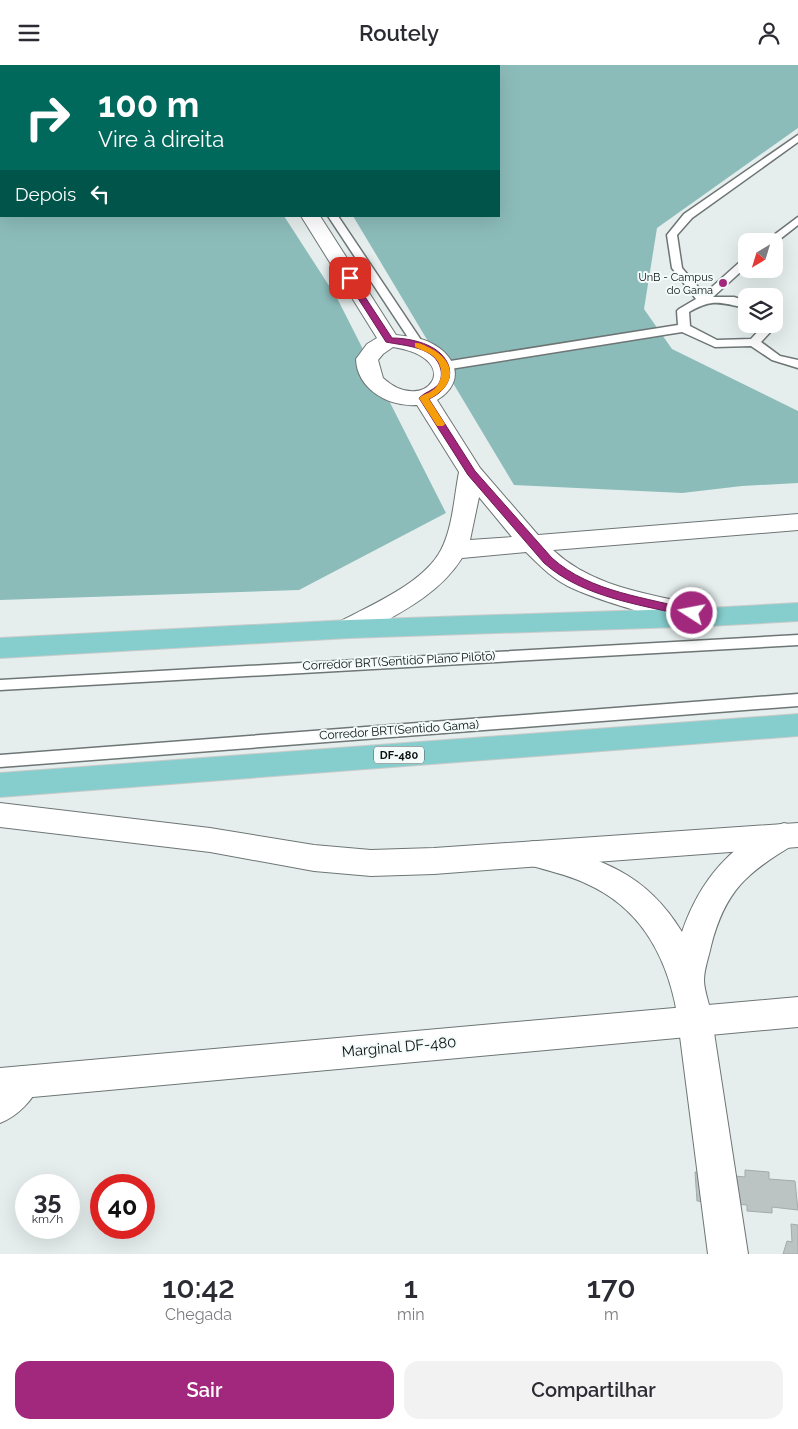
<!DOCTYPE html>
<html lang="pt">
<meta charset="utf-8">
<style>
body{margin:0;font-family:Raleway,sans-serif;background:#f2f2f3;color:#2b2b33;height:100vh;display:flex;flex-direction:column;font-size:19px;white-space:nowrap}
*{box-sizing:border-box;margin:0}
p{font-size:16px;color:#7c7c81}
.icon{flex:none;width:28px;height:28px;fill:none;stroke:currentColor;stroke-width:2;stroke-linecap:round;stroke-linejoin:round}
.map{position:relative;height:1189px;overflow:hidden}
.side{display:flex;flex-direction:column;background:#fff;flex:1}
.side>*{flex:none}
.banner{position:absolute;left:0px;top:0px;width:500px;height:152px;box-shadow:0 5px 20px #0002;background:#00695c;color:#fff;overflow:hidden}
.needle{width:32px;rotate:218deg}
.tools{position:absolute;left:738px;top:168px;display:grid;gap:10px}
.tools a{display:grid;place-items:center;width:45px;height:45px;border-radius:10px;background:#fff;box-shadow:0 5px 20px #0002;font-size:25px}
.speed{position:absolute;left:15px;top:1109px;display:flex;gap:10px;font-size:25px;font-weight:700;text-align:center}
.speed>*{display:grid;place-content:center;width:65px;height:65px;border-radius:50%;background:#fff;box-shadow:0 5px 20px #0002;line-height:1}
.speed small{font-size:12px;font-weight:400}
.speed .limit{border:8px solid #d22;background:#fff;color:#111}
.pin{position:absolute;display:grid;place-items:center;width:42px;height:42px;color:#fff;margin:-21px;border-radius:10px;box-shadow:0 2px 8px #0006}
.me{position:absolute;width:55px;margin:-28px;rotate:281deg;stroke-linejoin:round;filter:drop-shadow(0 0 4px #0008)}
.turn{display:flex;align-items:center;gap:18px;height:105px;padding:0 15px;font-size:22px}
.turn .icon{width:65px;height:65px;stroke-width:2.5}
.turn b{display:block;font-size:35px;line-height:42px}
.then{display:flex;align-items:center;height:48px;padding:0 15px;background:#0003;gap:10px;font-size:19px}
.eta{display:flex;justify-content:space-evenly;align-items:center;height:85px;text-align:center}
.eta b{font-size:30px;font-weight:600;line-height:35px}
.button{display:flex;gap:10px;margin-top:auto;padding:10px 15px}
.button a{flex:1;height:58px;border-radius:15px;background:#a2287d;color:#fff;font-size:20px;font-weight:600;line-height:58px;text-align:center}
.button a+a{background:#f2f2f3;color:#2b2b33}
header{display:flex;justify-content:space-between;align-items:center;height:65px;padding:0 15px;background:#fff;font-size:22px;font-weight:600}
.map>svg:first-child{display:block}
.forest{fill:#8cbcba}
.building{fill:#bcc4c3;stroke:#a3aaaa}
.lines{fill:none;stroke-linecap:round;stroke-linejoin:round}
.service-casing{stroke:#6e7575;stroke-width:3}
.minor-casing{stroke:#6e7575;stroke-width:2}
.tertiary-casing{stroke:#6e7575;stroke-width:2}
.primary-casing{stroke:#cacaca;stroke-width:2}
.service{fill:#fff;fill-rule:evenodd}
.minor{fill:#fff;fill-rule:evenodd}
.tertiary{fill:#fff;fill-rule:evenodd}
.primary{fill:#86cecd;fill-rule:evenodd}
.route{fill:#a2287d;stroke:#691a51}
.slow{fill:#f59e0b}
.poi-dot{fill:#a2287d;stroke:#f3fbfa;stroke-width:2}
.labels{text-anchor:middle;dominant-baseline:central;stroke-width:4;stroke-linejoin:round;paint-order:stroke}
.far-poi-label{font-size:11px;fill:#0d1010;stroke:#f3fbfa;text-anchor:end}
.shield{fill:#f3fbfa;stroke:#525656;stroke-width:1}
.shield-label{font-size:11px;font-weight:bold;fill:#0d1010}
.street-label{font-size:12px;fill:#0d1010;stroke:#f3fbfa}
.near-street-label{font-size:15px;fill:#0d1010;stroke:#f3fbfa}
</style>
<header><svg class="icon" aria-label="menu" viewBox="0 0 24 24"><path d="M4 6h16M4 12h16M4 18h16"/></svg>Routely<svg class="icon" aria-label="person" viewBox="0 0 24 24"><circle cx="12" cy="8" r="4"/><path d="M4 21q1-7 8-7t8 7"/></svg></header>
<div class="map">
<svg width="798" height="1189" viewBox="0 0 798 1189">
<rect width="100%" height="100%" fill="#e5eeed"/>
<path class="forest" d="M0,0H187L1,1V151H284L337,233L446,448L299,525L0,535Z
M263,0H798V63L657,163L644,244L672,284L798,346V418L742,421L682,428L514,420L353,151H499V1Z"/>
<path class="building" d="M745,1105L769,1107V1114L795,1116L798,1145L772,1142V1148L747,1146V1140L697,1136L695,1107L745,1112Z
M791,1159L798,1160V1189H783L787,1176L792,1177Z"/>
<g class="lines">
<g class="service-casing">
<path id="service" d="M287,0H296V1H288Z
M798,70V77L692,153L677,170L682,203L704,229L742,195L746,194V202L713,232H734L746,236V243C720,238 714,233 689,247L690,261L717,275L751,274L762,262L760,259H772L774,263L761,277L780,291L798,295V303L772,295L751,281L715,282L682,267L444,305L438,301L444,297L678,260L677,246L679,244L696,234L672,203L667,170L684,149Z
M328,151H338L425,281L423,283H415Z
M798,152V160L775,178L774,176H766Z
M798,570V580L0,625V615Z
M798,629V641L0,702V690Z"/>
</g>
<g class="minor-casing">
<path id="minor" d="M784,758L795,761L798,773L795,779C747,807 725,826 711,881C709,891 704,904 704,915C704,925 709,938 711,948L748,1189H708L677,948C667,892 641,843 587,819C567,809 544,805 522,798L517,789L522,780L533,776C599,794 644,805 682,867C699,817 732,775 784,758Z
M23,1001L36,1005L41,1017C33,1035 18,1051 0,1058V1016L10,1005Z"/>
</g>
<g class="tertiary-casing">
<path id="tertiary" d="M206,0H222L223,1H207Z
M301,151H320L396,270C405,271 415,272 424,275C454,286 469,315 437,335L480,403L538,470L798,449V465L553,485C598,527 660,529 715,545L719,551L715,557C690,565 601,536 574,524C555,516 541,502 526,487L462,493C438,531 397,549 359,571L349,573L339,571L336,564L339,557C371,540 424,518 441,485C453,462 454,432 459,407L417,340C388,342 357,324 356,294L367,279L377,273ZM393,282C468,294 425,352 383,313L378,295L383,289ZM479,432L512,472L470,475Z
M0,738L210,763L314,780L371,785L434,783L798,758V782L434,809L371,811L314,806L210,787L0,762Z
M798,932V962L0,1035V1003Z"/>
</g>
<g class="primary-casing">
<path id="primary" d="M798,538V556L708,561L349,573L0,593V573L349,555L708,543Z
M798,649V671L0,732V708Z"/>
</g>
<use href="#service" class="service"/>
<use href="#minor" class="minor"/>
<use href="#tertiary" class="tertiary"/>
<use href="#primary" class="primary"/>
</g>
<path class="route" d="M347,212H352L392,273C407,273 428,277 440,288C458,305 449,325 429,334L475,406L552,493C591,528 647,532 696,546L697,548L696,551L692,552C643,540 583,533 544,498L468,410L419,333C425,327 432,326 438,320C441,315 442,311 441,305C436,281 404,281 386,277L345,213Z"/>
<path class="slow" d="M415,278C421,278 424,280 430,283C457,296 457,321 429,334L445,359L443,361H437L419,333C423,329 428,329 433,325C444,317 444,300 433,291C428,287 421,285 415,282Z"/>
<circle class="poi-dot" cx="723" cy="218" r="5"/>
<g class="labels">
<g class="far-poi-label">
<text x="713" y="212">UnB - Campus<tspan x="713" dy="13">do Gama</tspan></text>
</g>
<rect class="shield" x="374" y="681.5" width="50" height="17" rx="4"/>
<g class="shield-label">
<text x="399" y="690">DF-480</text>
</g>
<g class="street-label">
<text transform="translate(399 596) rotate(-3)">Corredor BRT(Sentido Plano Piloto)</text>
<text transform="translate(399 665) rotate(-4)">Corredor BRT(Sentido Gama)</text>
</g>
<g class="near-street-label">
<text transform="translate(399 982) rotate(-5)">Marginal DF-480</text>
</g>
</g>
</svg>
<div class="tools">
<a><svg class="needle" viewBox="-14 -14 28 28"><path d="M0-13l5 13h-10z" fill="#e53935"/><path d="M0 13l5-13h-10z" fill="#7c7c81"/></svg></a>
<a><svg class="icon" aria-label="layers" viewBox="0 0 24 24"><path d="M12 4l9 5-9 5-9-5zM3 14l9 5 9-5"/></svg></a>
</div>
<div class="speed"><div>35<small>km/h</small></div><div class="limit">40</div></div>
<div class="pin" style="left:350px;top:213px;background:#d93025"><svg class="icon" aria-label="arrive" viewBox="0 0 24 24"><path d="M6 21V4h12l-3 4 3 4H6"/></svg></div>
<svg class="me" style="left:692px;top:548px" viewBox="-20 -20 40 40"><circle r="17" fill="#a2287d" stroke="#fff" stroke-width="3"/><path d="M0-11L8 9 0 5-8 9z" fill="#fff"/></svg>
<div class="banner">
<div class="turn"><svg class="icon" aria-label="right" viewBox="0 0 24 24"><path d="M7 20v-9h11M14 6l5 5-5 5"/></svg><div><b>100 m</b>Vire à direita</div></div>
<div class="then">Depois<svg class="icon" aria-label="left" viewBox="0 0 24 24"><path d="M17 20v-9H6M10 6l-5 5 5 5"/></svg></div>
</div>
</div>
<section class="side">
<div class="eta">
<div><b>10:42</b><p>Chegada</p></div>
<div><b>1</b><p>min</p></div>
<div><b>170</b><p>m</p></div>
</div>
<div class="button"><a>Sair</a><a>Compartilhar</a></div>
</section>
